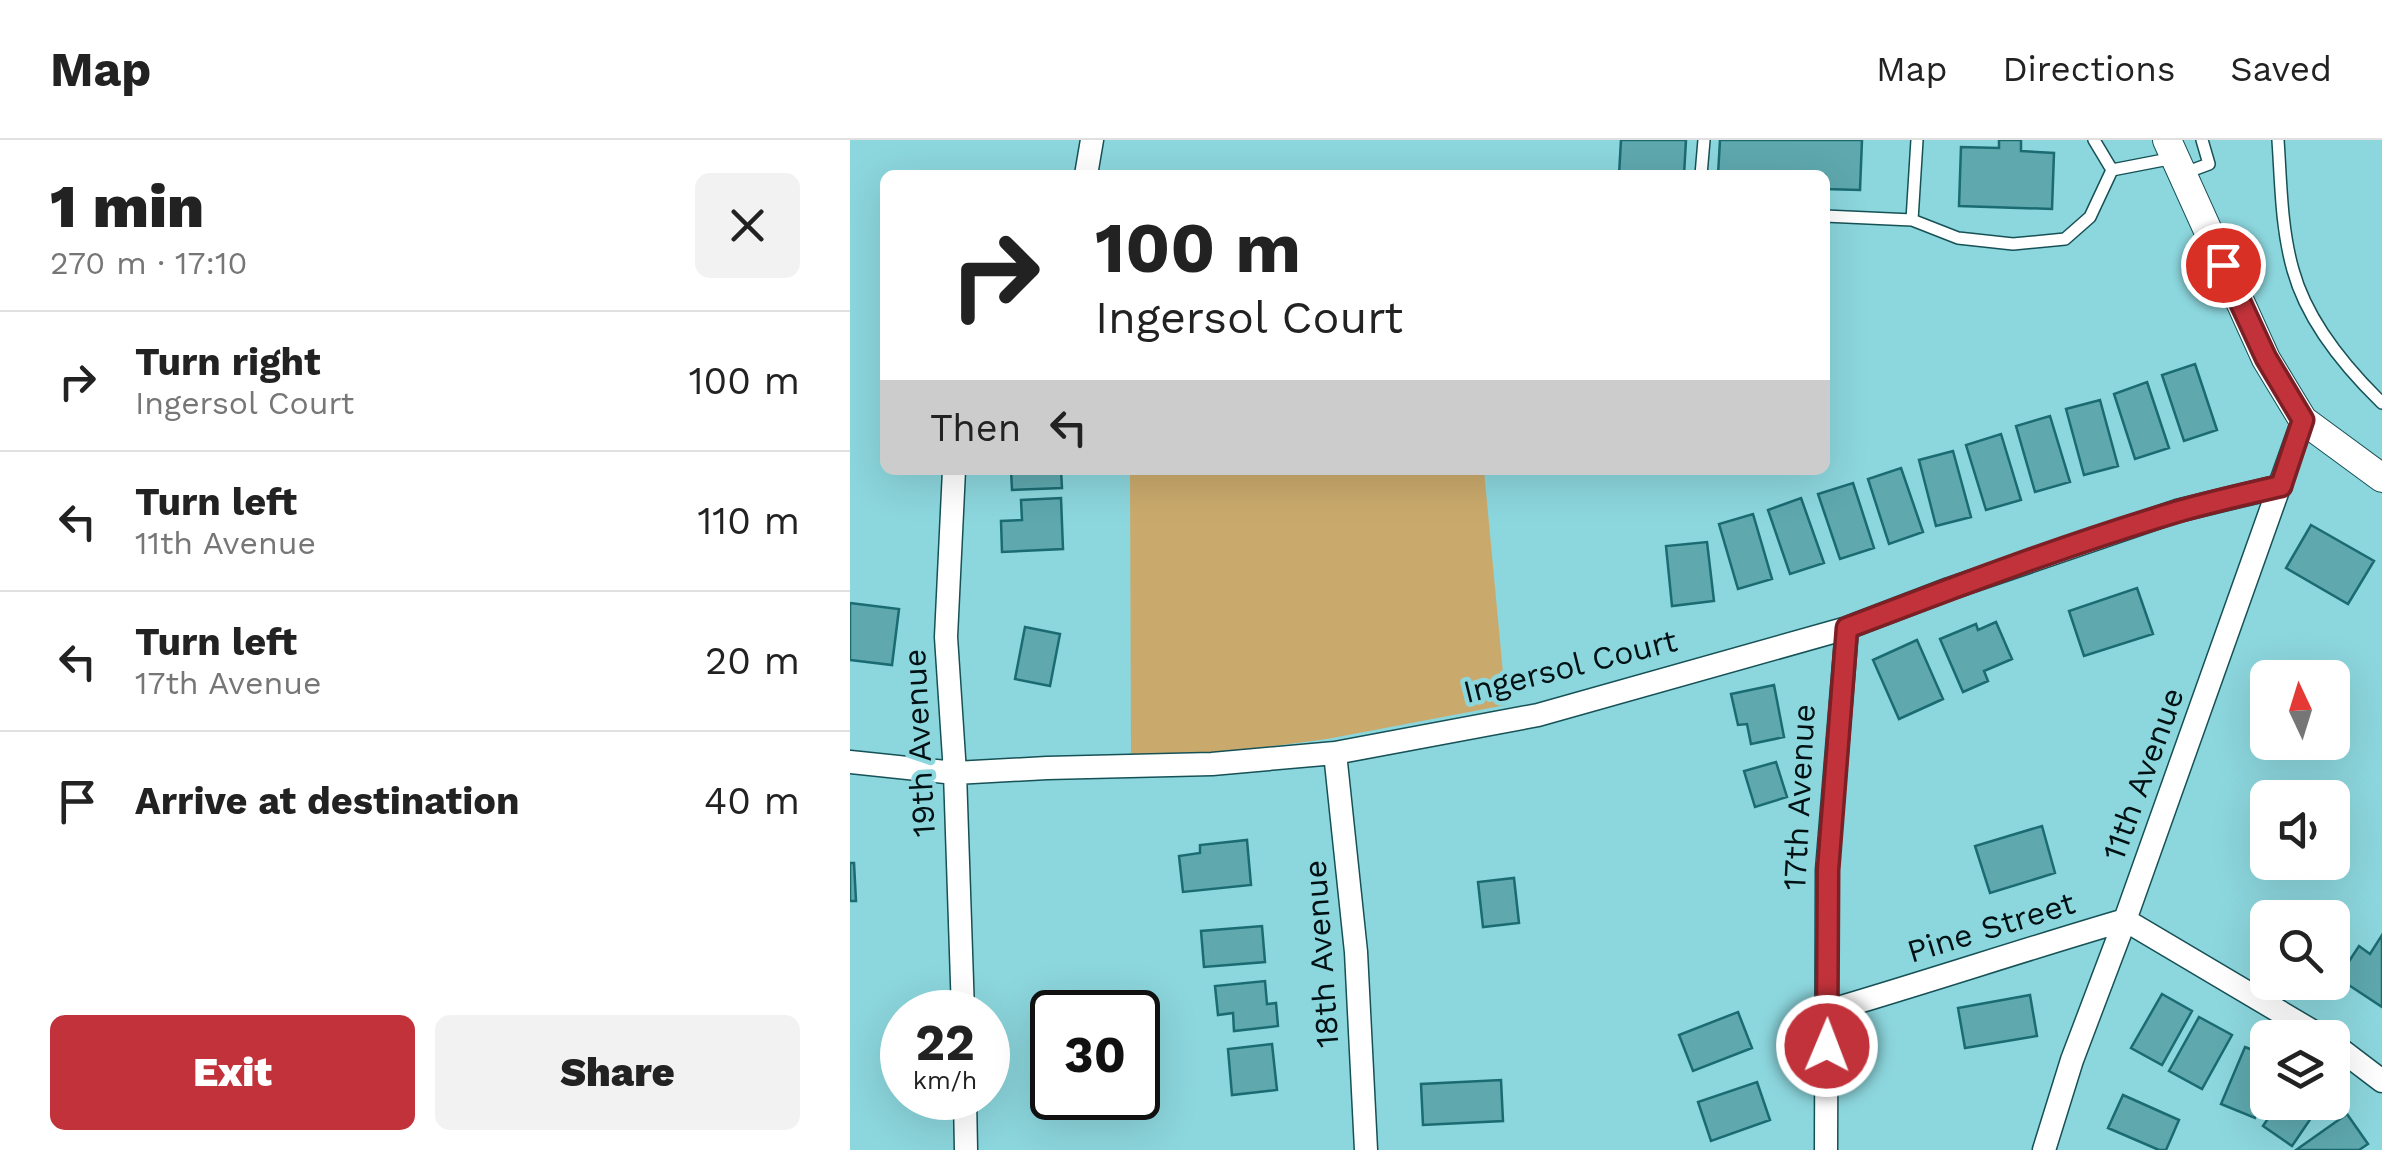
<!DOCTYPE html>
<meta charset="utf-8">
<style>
body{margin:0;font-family:"Work Sans",sans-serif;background:#f2f2f2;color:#222;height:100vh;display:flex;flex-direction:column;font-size:38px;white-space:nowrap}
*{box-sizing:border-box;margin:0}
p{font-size:32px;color:#767676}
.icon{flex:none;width:55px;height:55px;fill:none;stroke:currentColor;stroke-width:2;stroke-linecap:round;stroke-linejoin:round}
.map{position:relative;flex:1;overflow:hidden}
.panel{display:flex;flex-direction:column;background:#fff;width:850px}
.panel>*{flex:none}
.guide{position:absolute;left:30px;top:30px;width:950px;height:305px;border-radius:15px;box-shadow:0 10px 40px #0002;background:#fff;color:#222;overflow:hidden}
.needle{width:65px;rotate:356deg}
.controls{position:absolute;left:1400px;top:520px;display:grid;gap:20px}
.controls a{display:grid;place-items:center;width:100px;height:100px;border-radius:15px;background:#fff;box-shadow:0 10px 40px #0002;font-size:50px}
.speed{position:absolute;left:30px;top:850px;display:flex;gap:20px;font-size:50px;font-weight:700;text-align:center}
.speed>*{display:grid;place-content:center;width:130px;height:130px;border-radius:50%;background:#fff;box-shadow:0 10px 40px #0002;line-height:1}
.speed small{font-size:25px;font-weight:400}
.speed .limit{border:5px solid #111;border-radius:15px;background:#fff;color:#111}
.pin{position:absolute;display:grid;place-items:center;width:85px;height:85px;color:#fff;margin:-42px;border:5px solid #fff;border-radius:50%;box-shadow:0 2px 10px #0007}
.me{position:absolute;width:110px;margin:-55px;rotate:1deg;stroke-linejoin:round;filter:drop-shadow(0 0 8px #0008)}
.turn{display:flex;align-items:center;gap:35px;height:210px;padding:0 50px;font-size:45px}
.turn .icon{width:130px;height:130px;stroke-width:2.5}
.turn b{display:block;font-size:70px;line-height:85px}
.then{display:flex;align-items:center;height:95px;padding:0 50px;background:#0003;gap:20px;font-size:38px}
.round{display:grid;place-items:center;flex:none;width:105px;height:105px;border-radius:15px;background:#f2f2f2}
.head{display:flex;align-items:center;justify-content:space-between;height:170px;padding:0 50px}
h1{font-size:60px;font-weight:800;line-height:75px}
.cta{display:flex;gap:20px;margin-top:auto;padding:20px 50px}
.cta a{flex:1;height:115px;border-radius:15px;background:#c1323a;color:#fff;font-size:40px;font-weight:800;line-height:115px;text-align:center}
.cta a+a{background:#f2f2f2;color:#222}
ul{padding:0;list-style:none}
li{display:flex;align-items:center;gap:30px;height:140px;padding:0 50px;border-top:2px solid #e0e0e0}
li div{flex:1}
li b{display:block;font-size:38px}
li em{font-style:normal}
header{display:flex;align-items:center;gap:60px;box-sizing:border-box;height:140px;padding:0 50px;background:#fff;border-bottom:2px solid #e0e0e0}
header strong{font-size:48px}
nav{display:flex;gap:55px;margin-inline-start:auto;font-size:35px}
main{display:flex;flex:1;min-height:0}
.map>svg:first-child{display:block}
.green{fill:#caaa6c}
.building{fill:#5ea8ae;stroke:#1b6b72;stroke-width:2.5}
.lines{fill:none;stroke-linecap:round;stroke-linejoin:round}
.service-casing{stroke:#165156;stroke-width:14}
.minor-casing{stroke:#165156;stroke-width:25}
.tertiary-casing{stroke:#165156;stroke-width:30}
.service{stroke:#fff;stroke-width:11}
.minor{stroke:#fff;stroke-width:22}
.tertiary{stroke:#fff;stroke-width:28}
.route-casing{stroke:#7d2026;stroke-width:25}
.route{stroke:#c1323a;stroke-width:18}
.labels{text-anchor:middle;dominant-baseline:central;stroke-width:9;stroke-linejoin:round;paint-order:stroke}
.street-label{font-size:32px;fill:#001113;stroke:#8cd6dd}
</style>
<header>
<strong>Map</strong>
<nav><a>Map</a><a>Directions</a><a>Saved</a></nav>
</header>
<main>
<section class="panel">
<div class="head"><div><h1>1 min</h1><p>270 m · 17:10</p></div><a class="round"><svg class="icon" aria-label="close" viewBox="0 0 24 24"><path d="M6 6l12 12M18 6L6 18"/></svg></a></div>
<ul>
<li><svg class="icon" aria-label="right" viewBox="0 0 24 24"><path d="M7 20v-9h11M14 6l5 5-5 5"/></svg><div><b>Turn right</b><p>Ingersol Court</p></div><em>100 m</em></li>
<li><svg class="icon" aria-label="left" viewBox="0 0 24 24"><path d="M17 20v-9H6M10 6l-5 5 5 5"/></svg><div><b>Turn left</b><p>11th Avenue</p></div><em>110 m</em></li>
<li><svg class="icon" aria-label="left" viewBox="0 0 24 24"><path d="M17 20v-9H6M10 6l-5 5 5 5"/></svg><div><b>Turn left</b><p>17th Avenue</p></div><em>20 m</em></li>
<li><svg class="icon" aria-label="arrive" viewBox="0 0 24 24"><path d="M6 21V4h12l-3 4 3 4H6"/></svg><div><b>Arrive at destination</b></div><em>40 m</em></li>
</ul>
<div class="cta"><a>Exit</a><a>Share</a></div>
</section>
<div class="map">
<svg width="1532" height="1010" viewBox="0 0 1532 1010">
<rect width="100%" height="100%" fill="#8cd6dd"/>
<path class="green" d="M280,330H634L656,565L477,599L371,613L281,619Z"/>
<path class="building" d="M771,0H836L834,35H769Z
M870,0H1012L1010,50L975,49V35H868Z
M1149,0H1171V11L1204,13L1202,69L1109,66L1111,7L1149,8Z
M1345,224L1367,290L1334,301L1312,235Z
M1297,242L1319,308L1285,319L1264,254Z
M1250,260L1268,326L1234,335L1216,269Z
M1200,276L1220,342L1185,352L1166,286Z
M1151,294L1171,360L1136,370L1116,305Z
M1103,311L1121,377L1086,386L1069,320Z
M1051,328L1073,392L1039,404L1018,339Z
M161,330H211L212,348L162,350Z
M1003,343L1024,408L990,419L968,354Z
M211,358L213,409L152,412L151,381L172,380L171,360Z
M951,358L974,423L940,434L918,370Z
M903,374L922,439L888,449L869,384Z
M1461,385L1524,421L1498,464L1436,428Z
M857,402L864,461L822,466L816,406Z
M1287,448L1303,494L1234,516L1219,471Z
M0,463L49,469L42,525L0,520Z
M1146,482L1162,519L1134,531L1138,541L1113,552L1090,499L1126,484L1128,490Z
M175,487L210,494L200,546L165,539Z
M1067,500L1093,559L1049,579L1023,520Z
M924,545L934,597L901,604L897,584L888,585L881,554Z
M926,622L937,657L905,667L894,631Z
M1192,686L1205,733L1140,753L1125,706Z
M397,700L401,745L333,752L329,716L350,713V705Z
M0,723H4L6,761H0Z
M664,738L669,783L633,787L628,742Z
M412,786L415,822L354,827L351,791Z
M1532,795V867L1488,838L1509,806L1520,814Z
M415,841L417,864L426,863L428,886L384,891L383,873L368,875L365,846Z
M1312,854L1342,871L1312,925L1281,908Z
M1180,855L1187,896L1115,908L1108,868Z
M888,872L902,908L843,931L829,895Z
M1349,877L1382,895L1352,949L1319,931Z
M422,904L427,950L382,955L378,909Z
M1395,907L1418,916V949L1405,978L1371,964Z
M651,940L653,981L573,985L571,944Z
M907,942L920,980L861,1001L848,962Z
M1273,955L1329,980L1316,1010H1309L1258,988Z
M1429,962H1472L1442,1006L1413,986Z
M1497,974L1518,1004L1509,1010H1446Z"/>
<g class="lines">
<g class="service-casing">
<path id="service" d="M1244,0L1262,30
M1428,0C1431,43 1431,88 1443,130C1457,181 1495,227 1532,263
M1332,34L1359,24L1352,0
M851,35L854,0
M975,76L1062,80L1067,0
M1062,80L1108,98L1163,104L1215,99L1240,77L1262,30L1324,18"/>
</g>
<g class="minor-casing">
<path id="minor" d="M236,35L242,0
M104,330L96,497L105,633L113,872
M485,613L506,812L516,1010
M0,622L105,633L197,628L362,624L485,613L688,575L997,488L1099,449L1327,371L1431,346
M978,871C1077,842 1176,809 1275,780L1474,898
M1482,903L1532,941
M115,958L116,1010
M976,1010L977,730L997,488
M1194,1010L1222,920L1275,780L1453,280"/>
</g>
<g class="tertiary-casing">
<path id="tertiary" d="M1317,0L1416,219L1453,280L1532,338"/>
</g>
<use href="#service" class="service"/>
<use href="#minor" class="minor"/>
<use href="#tertiary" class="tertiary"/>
</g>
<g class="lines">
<g class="route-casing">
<path id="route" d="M977,906L978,730L997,488C1105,447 1215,405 1326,372C1360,362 1396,354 1431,346L1453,280L1416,218L1373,125"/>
</g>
<use href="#route" class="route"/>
</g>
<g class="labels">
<g class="street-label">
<text transform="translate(720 526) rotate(-14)">Ingersol Court</text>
<text transform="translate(69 603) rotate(-93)">19th Avenue</text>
<text transform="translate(1293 634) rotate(-70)">11th Avenue</text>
<text transform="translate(949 657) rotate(-87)">17th Avenue</text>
<text transform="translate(1141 787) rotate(-17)">Pine Street</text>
<text transform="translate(471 814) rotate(-94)">18th Avenue</text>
</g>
</g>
</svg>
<div class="controls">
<a><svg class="needle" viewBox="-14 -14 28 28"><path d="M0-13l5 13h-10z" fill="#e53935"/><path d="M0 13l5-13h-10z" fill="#767676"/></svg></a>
<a><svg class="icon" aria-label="sound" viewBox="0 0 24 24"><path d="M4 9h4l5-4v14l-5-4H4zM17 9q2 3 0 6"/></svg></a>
<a><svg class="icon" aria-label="search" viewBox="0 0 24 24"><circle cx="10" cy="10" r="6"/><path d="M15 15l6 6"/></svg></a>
<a><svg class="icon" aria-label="layers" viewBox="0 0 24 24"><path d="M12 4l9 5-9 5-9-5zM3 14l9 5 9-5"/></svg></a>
</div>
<div class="speed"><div>22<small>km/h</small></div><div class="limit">30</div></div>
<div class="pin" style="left:1373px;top:125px;background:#d93025"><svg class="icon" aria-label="arrive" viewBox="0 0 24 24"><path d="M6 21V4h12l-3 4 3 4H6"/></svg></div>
<svg class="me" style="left:977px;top:906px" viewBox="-20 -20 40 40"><circle r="17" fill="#c1323a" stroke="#fff" stroke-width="3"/><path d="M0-11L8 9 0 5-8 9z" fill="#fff"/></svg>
<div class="guide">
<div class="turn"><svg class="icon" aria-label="right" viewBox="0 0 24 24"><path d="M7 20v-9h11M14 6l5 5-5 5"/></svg><div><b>100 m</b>Ingersol Court</div></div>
<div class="then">Then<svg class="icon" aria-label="left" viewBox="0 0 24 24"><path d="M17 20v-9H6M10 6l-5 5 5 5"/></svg></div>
</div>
</div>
</main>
